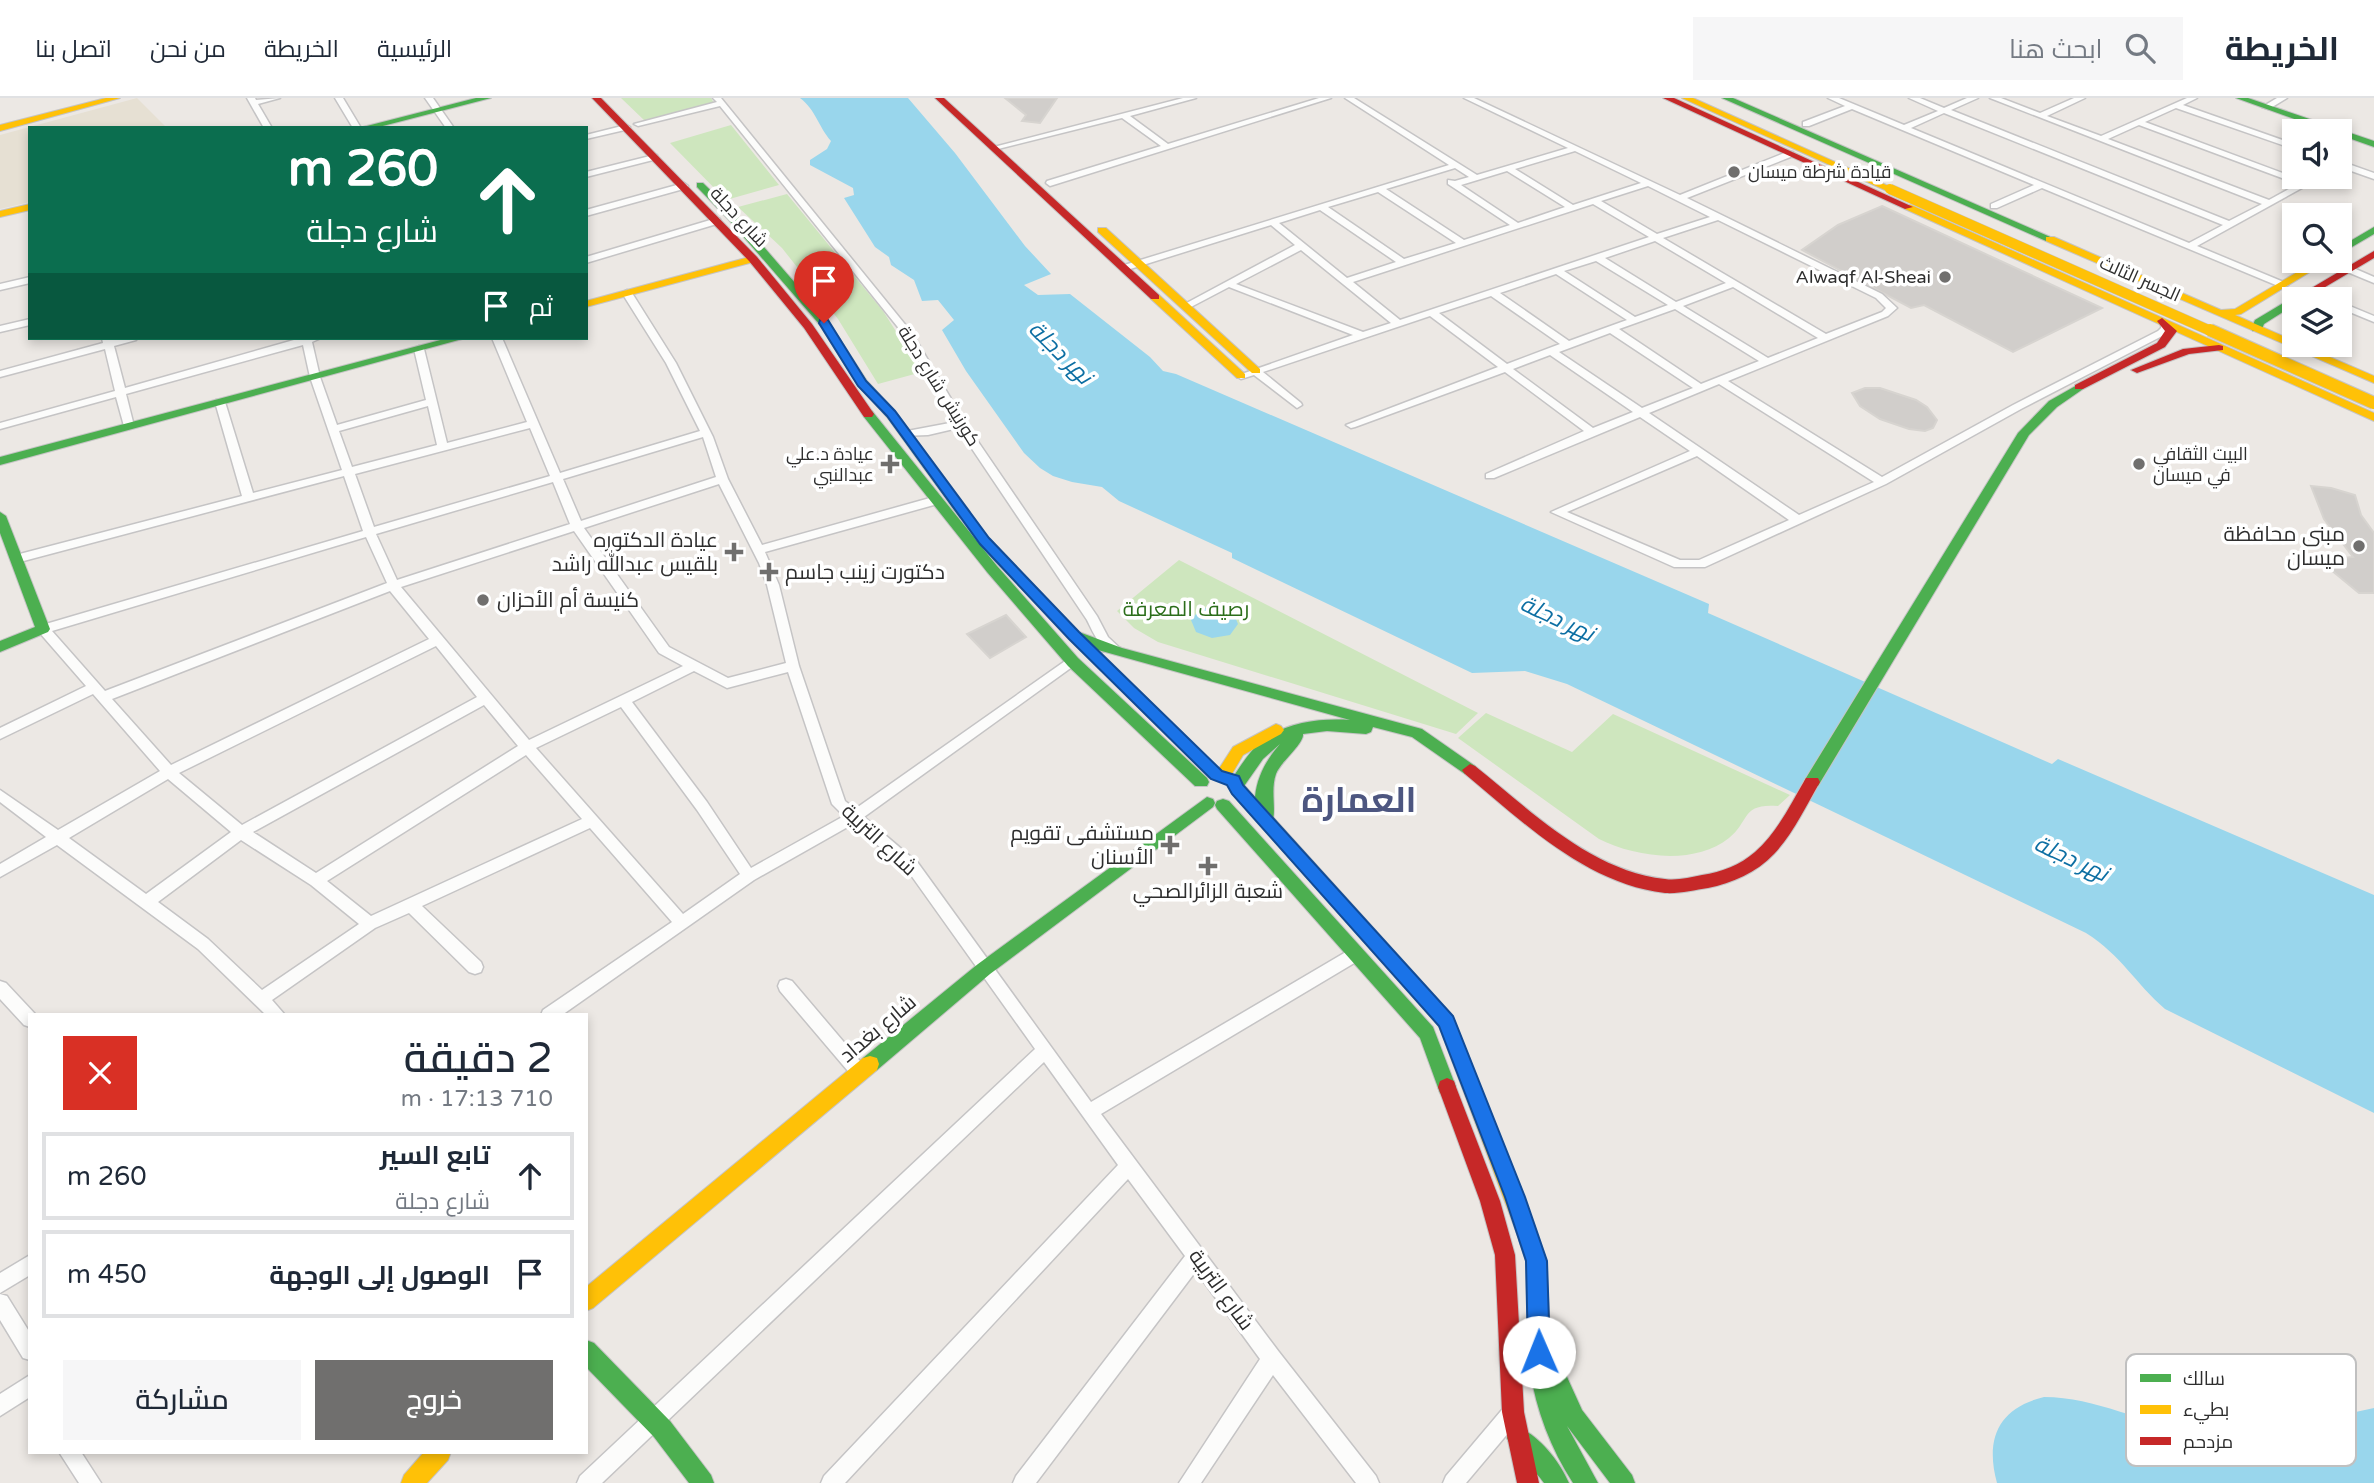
<!DOCTYPE html>
<html lang="ar">
<meta charset="utf-8">
<style>
body{margin:0;font-family:"Varela Round",Cairo,sans-serif;background:#f6f6f7;color:#1f2937;direction:rtl;height:100vh;display:flex;flex-direction:column;font-size:26px;white-space:nowrap}
*{box-sizing:border-box;margin:0}
p{font-size:23px;color:#747a83}
.icon{flex:none;width:38px;height:38px;fill:none;stroke:currentColor;stroke-width:2;stroke-linecap:round;stroke-linejoin:round}
.map{position:relative;flex:1;overflow:hidden;direction:ltr}
.side{position:absolute;left:28px;top:915px;width:560px;height:441px;display:flex;flex-direction:column;background:#fff;border-radius:0px;box-shadow:0 4px 10px #0003;direction:rtl}
.side>*{flex:none}
.banner{position:absolute;left:28px;top:28px;width:560px;height:214px;border-radius:0px;box-shadow:0 4px 10px #0003;direction:rtl;background:#0b6e4f;color:#fff;overflow:hidden}
.fabs{position:absolute;left:2282px;top:21px;display:grid;gap:14px}
.fabs a{display:grid;place-items:center;width:70px;height:70px;border-radius:0px;background:#fff;box-shadow:0 4px 10px #0003;font-size:35px}
.pin{position:absolute;display:grid;place-items:center;width:60px;height:60px;color:#fff;margin:-72px -30px;border-radius:50% 50% 50% 0;rotate:-45deg;box-shadow:0 0 7px #0007}
.pin .icon{rotate:45deg}
.me{position:absolute;width:77px;margin:-38px;rotate:359deg;stroke-linejoin:round;filter:drop-shadow(0 0 5px #0008)}
.turn{display:flex;align-items:center;gap:24px;height:147px;padding:0 35px;font-size:32px}
.turn .icon{width:91px;height:91px;stroke-width:2.5}
.turn b{display:block;font-size:49px;line-height:60px}
.then{display:flex;align-items:center;height:66px;padding:0 35px;background:#0003;gap:14px;font-size:26px}
.round{display:grid;place-items:center;flex:none;width:74px;height:74px;border-radius:0px;background:#f6f6f7}
.headline{display:flex;align-items:center;justify-content:space-between;height:119px;padding:0 35px}
h1{font-size:42px;font-weight:600;line-height:52px}
.action{display:flex;gap:14px;margin-top:auto;padding:14px 35px}
.action a{flex:1;height:80px;border-radius:0px;background:#706f6e;color:#fff;font-size:28px;font-weight:600;line-height:80px;text-align:center}
.action a+a{background:#f6f6f7;color:#1f2937}
ul{padding:0;list-style:none}
li{display:flex;align-items:center;gap:21px;height:88px;margin:0 14px 10px;padding:0 21px;border:4px solid #e0e1e3;border-radius:0px}
li div{flex:1}
li b{display:block;font-size:26px}
li em{font-style:normal}
header{display:flex;align-items:center;gap:42px;box-sizing:border-box;height:98px;padding:0 35px;background:#fff;border-bottom:2px solid #e0e1e3}
header strong{font-size:33px}
nav{display:flex;gap:38px;margin-inline-start:auto;font-size:24px}
.search{width:490px;height:63px;background:#f6f6f7;display:flex;align-items:center;gap:18px;box-sizing:border-box;padding:0 24px;border-radius:0px;color:#747a83;font-size:26px}
.map>svg:first-child{display:block}
.education{fill:#e6e0d3}
.green{fill:#cee6be}
.water{fill:#99d6ec}
.building{fill:#d1cecb;stroke:#d7d4d0;stroke-width:2}
.lines{fill:none;stroke-linecap:round;stroke-linejoin:round}
.street-casing{stroke:#c5c4c5;stroke-width:3}
.fast-casing{stroke:#c5c4c5;stroke-width:2}
.slow-casing{stroke:#c5c4c5;stroke-width:2}
.jam-casing{stroke:#c5c4c5;stroke-width:2}
.street{fill:#fcfcfb;fill-rule:evenodd}
.fast{fill:#4caf50;fill-rule:evenodd}
.slow{fill:#ffc107;fill-rule:evenodd}
.jam{fill:#c62828;fill-rule:evenodd}
.slow-bridge-far1-casing{stroke:#c6c5c4;stroke-width:11;stroke-linecap:butt}
.slow-bridge-casing{stroke:#c6c5c4;stroke-width:14;stroke-linecap:butt}
.slow-bridge-far1{stroke:#ffc107;stroke-width:10}
.slow-bridge{stroke:#ffc107;stroke-width:12}
.route{fill:#1a73e8;stroke:#114b97;stroke-width:2}
.poi-dot{fill:#706f6e;stroke:#fff;stroke-width:2.5}
.labels{text-anchor:middle;dominant-baseline:central;stroke-width:7;stroke-linejoin:round;paint-order:stroke}
.far-poi-label{font-size:18px;fill:#2e2e2e;stroke:#fff;text-anchor:start}
.far-street-label{font-size:18px;fill:#2e2e2e;stroke:#fff}
.poi-label{font-size:21px;fill:#2e2e2e;stroke:#fff;text-anchor:end}
.park-label{font-size:21px;fill:#2c6e1b;stroke:#fff}
.street-label{font-size:21px;fill:#2e2e2e;stroke:#fff}
.water-label{font-size:23px;font-style:italic;fill:#0d6fa3;stroke:#fff}
.town-label{font-size:35px;font-weight:bold;fill:#4d5680;stroke:#fff}
.key{fill:#fff;stroke:#c0c0c0;stroke-width:2}
.key-label{font-size:19px;fill:#2e2e2e}
</style>
<header>
<strong>الخريطة</strong>
<div class="search"><svg class="icon" aria-label="search" viewBox="0 0 24 24"><circle cx="10" cy="10" r="6"/><path d="M15 15l6 6"/></svg>ابحث هنا</div>
<nav><a>الرئيسية</a><a>الخريطة</a><a>من نحن</a><a>اتصل بنا</a></nav>
</header>
<div class="map">
<svg width="2374" height="1385" viewBox="0 0 2374 1385">
<rect width="100%" height="100%" fill="#ece8e4"/>
<path class="education" d="M137,0L167,30H30V104L0,111V37Z"/>
<path class="green" d="M621,0H711L714,5L645,23Z
M731,27L779,87L726,102L670,45Z
M787,96L883,213L922,274L878,286L838,221L782,150L738,109Z
M1179,462L1478,615L1456,636L1158,544L1134,530L1117,513Z
M1486,615L1572,654L1613,616L1790,697L1778,708C1741,705 1750,723 1729,740C1694,768 1635,759 1599,741L1458,640Z"/>
<path class="water" d="M800,0H908L955,55L1025,148L1051,176L1024,187L1038,197L1070,196L1150,259L1163,273L1176,276L1709,506L1708,515L2052,666L2058,661L2374,797V1015L2165,911C2135,885 2122,858 2086,835L1567,586L1525,573L1472,575L1232,460V455L1119,403L1102,389L1072,384L1053,378L1040,370L1024,355L966,273L942,232L954,222L938,202L922,203L914,182L891,167L889,159L875,149L844,100L854,97L853,90L810,67V62L827,51L831,43C818,28 816,12 800,0Z
M1217,508L1233,514L1238,526L1230,537L1212,540L1196,534L1191,522L1200,511Z
M2044,1299C2096,1299 2143,1326 2194,1333C2250,1342 2319,1321 2374,1310V1385H1997C1985,1341 1998,1310 2044,1299Z"/>
<path class="building" d="M1005,0H1057L1040,25L1022,23L1026,17Z
M1882,108L2102,210L2013,254L1924,207L1911,210L1802,152L1838,127Z
M1865,290H1880L1916,302L1927,309L1937,322L1933,330L1925,333L1909,331L1880,321L1860,308L1852,295Z
M2311,388L2331,390L2355,397L2361,417L2374,435V495H2359L2319,462L2353,459L2324,421Z
M1006,517L1026,539L990,560L967,536Z"/>
<g class="lines">
<g class="street-casing">
<path id="street" d="M247,0H255L256,2L280,0L258,6L272,30H264Z
M335,0H343L361,30H353Z
M425,0H433L454,30H446Z
M713,0H721L912,235L966,326L1097,518L1108,539L1123,553L1122,556C1103,559 1094,536 1087,522L958,330L928,337L902,338V334L955,324L905,238L720,8L638,28L634,26L717,4Z
M1183,0H1196L1130,18L1168,46L1319,0H1331L1050,88L1046,85L1047,83L1161,48L1122,20L994,52L990,50Z
M1345,0H1354L1477,77L1568,50L1464,0H1474L1680,97L1787,54H1793V58L1687,100L1882,196L1897,210L1888,218L1728,283L1882,379L2013,307L2158,233L2161,230L2162,224H2168L2171,231L2164,237L2021,311L1886,386L1705,469H1674L1551,414L1690,353L1640,319L1494,380H1486V376L1584,333L1505,274L1355,329L1351,330L1346,327L1498,269L1430,218L1263,274L1301,305L1302,307L1297,310L1254,277L1241,281L1236,278L1353,237L1229,189L1189,210L1181,208L1295,147L1271,127L1127,172H1121V168L1449,67ZM1575,53L1641,85L1573,107L1515,71ZM1455,70L1469,79L1455,83L1448,82V86L1510,127L1464,142L1386,91ZM1507,73L1565,109L1518,125L1461,87ZM1648,88L1710,119L1657,136L1601,103ZM1378,94L1456,145L1404,161L1328,109ZM1593,106L1649,139L1400,222L1353,184ZM1320,112L1396,164L1347,180L1279,125ZM1718,122L1876,200L1886,210L1882,214L1826,236L1663,140ZM1655,143L1726,185L1676,204L1605,160ZM1301,152L1391,225L1363,234L1236,186ZM1596,163L1668,207L1635,219L1564,173ZM1556,176L1627,222L1569,243L1500,195ZM1733,189L1818,240L1768,260L1683,208ZM1491,198L1560,246L1507,266L1439,215ZM1675,211L1759,263L1701,286L1619,231ZM1610,235L1693,290L1642,310L1559,254ZM1550,257L1633,314L1593,330L1513,271ZM1719,286L1874,384L1799,417L1649,315ZM1697,358L1789,422L1699,462H1680L1567,414Z
M1828,0H1839L1904,27L1938,13L1909,0H1920L1944,10L1967,0H1978L1951,12L2229,123L2262,106L1990,0H2001L2040,15L2074,0H2085L2047,18L2101,38L2187,0H2197L2183,7L2294,46V51L2176,10L2145,24L2304,83L2312,79H2322L2197,148L2286,185L2288,187L2283,190L2042,90L1997,110H1991V106L2034,87L1852,11L1809,28H1803V24L1845,8ZM1944,15L2223,127L2189,145L1911,30ZM2139,27L2298,86L2269,102L2108,41Z
M2277,0H2287L2269,11L2262,9Z
M626,27L630,29L629,31L586,41V37Z
M654,57H657V61L586,79V74Z
M2340,63L2374,75V81L2340,69Z
M684,85L688,88L687,90L586,118V112Z
M717,120L720,121V125L586,165V159Z
M2345,169H2351L2374,179V185L2345,173Z
M30,179V185L0,192V186Z
M627,192L632,195L676,265L713,339L728,381L762,447L937,398L943,402L941,405L765,454L779,487L799,568L845,703L855,711L1068,561H1078L1079,564L864,719L918,765L1091,1004L1351,851L1356,849L1361,851L1364,856L1361,861L1101,1016L1279,1254L1376,1378L1379,1385H1356L1273,1277L1201,1385H1179L1260,1261L1196,1173L1036,1385H1013L1016,1378L1185,1158L1128,1081L845,1385H821L824,1378L1118,1067L1044,964L602,1385H577L580,1378L1035,951L908,773L853,726L754,782L562,917H541L543,912L672,824L590,730L422,808L481,864L483,869L481,874L475,876L469,874L409,815L375,830L272,902L285,917H266L198,851L57,747L0,779V766L46,739L0,704V692L58,732L160,673L93,596L0,641V630L86,588L39,534L37,531L39,528L363,433L344,378L16,465L12,464V458L242,398L215,304L216,302H224L225,304L253,395L342,372L310,279L303,247L126,296L134,328L129,331L124,328L116,299L0,331V325L115,293L105,251L0,279V273L103,245L102,240H112L113,242L137,240L136,242L114,248L125,290L301,240H321L312,244L320,279L337,327L426,302L414,251L419,248L424,251L447,345L527,324L492,240H502L560,375L700,333L666,265L622,195ZM428,308L437,347L352,369L339,333ZM530,330L550,378L374,429L355,376ZM703,339L716,379L581,423L563,381ZM553,384L570,426L397,482L376,436ZM719,386L759,465L767,487L786,565L728,580L669,549L584,430ZM574,433L659,555L683,568L529,642L401,489ZM366,439L387,485L105,593L52,533ZM390,493L429,541L171,667L112,601ZM436,548L477,599L242,727L179,675ZM694,573L727,590L788,574L832,706L844,718L751,770L707,704L632,604ZM484,607L518,648L316,775L253,734ZM621,609L697,712L740,776L683,816L536,650ZM526,657L582,721L371,818L327,783ZM168,681L231,734L146,796L69,740ZM241,742L311,787L359,826L262,892L208,841L158,804Z
M2307,192H2313L2331,201H2319L2307,196Z
M2340,204L2374,218V224L2340,210Z
M30,221V227L0,234V228Z
M786,881L792,883L865,969L867,974L865,979L859,981L853,979L780,893L778,888L780,883Z
M0,883L6,885L36,917H30V929L24,927L0,901Z
M30,1157V1177L0,1195V1175Z
M0,1196L7,1198L30,1235V1262L23,1260L0,1222Z
M30,1277V1299L0,1318V1296Z
M1513,1304L1520,1307L1523,1314L1520,1321L1466,1385H1443L1446,1378L1506,1307Z
M59,1354H81L101,1385H79Z"/>
</g>
<g class="fast-casing">
<path id="fast" d="M476,0H491L375,30H359Z
M1722,0H1733L2055,141L2046,143Z
M2236,0H2248L2374,43V49L2340,37V33H2328Z
M697,85H703L737,118L828,223L867,283L895,313L970,414V420H960L887,319L858,287L820,227L729,122L697,89Z
M2374,129V136L2340,156V149Z
M2290,201H2298H2294V207L2264,226L2261,233H2253L2251,231L2255,222Z
M448,240H466L0,367V359Z
M2079,286L2083,287V291L2057,309L2029,337L1818,688H1806L1804,684L1806,680L2018,335L2049,303Z
M868,312L872,313L997,468L1078,560L1207,680L1209,684L1207,688H1195L1068,568L987,474L864,319V313Z
M0,414L6,418L50,531L48,534L0,554V543L35,529L0,435Z
M985,440L990,441L1079,534L1122,550L1422,631L1475,668L1478,672L1475,676H1465L1412,639L1373,629L1371,634L1366,636L1327,633L1303,636C1304,646 1281,663 1276,676C1270,692 1277,713 1272,725H1260C1247,699 1261,667 1280,646L1263,661L1242,691H1230L1228,687L1230,683C1240,670 1248,654 1261,644C1285,624 1320,620 1350,622L1098,552L1225,677L1223,681H1211L1069,540L980,447L978,444Z
M1207,699L1213,701L1215,705L1213,709L990,876L877,972L870,974L863,972L861,966L863,960L978,866Z
M1223,701L1229,703L1433,929L1456,989L1454,995L1447,998L1440,995L1420,940L1217,711L1215,707L1217,703Z
M1529,1132L1536,1135L1546,1163L1550,1234L1557,1257L1582,1312L1632,1377L1635,1385H1610L1567,1328L1598,1385H1573C1551,1351 1536,1312 1530,1272C1528,1259 1532,1246 1528,1234L1526,1163L1519,1142L1522,1135Z
M586,1242L594,1245L670,1323L711,1377L714,1385H689L654,1339L586,1269Z
M1518,1329C1540,1338 1560,1364 1569,1385H1544C1534,1370 1513,1354 1507,1340L1510,1332Z"/>
</g>
<g class="slow-casing">
<path id="slow" d="M106,0H120L0,33V27Z
M1682,0H1693L1895,91L1887,93Z
M30,106V112L0,119V113Z
M1905,107H1911L2374,315V323L1905,111Z
M1098,130H1106L1260,271V275H1252L1098,134Z
M2046,139H2054L2221,212L2235,211L2316,163H2328L2241,216L2235,217L2294,243V247H2302L2374,278V285L2046,143Z
M753,158L757,159V163L586,209V203Z
M1151,197H1159L1245,276V280H1237L1151,201Z
M1276,626L1281,628L1284,632L1281,636L1243,657L1229,681H1217L1215,677L1233,649Z
M1238,685L1244,687L1452,917L1539,1142L1536,1149L1529,1152L1522,1149L1439,928L1232,695L1230,691L1232,687Z
M870,958L877,960L879,966L877,972L593,1210L586,1213V1189L863,960Z
M424,1354H451L448,1362L427,1385H401L404,1377Z"/>
</g>
<g class="jam-casing">
<path id="jam" d="M592,0H601L757,159L812,226L874,316L872,319H864L804,230L749,163Z
M935,0H944L1159,197V201H1151Z
M1663,0H1674L1913,109L1905,111Z
M2374,153V160L2305,201H2294V203L2293,201Z
M2162,220L2177,233L2165,249L2083,291H2075V287L2157,245L2165,233L2157,223Z
M2219,247L2223,248V252L2189,256L2137,275L2131,272L2183,251Z
M1470,666L1475,668C1530,712 1591,773 1665,781C1677,783 1690,779 1702,777C1722,774 1740,767 1755,754C1778,734 1791,705 1806,680H1818L1820,684C1806,708 1793,736 1774,756C1756,775 1732,785 1708,790C1694,792 1679,796 1665,795C1586,786 1523,724 1465,676L1462,672Z
M1447,980L1454,983L1456,989L1500,1103L1515,1157L1524,1314L1539,1385H1517L1502,1314L1495,1157L1480,1103L1438,989L1440,983Z"/>
</g>
<use href="#street" class="street"/>
<use href="#fast" class="fast"/>
<use href="#slow" class="slow"/>
<use href="#jam" class="jam"/>
<g class="slow-bridge-far1-casing">
<path id="slow-bridge-far1" d="M1890,91L2213,234"/>
</g>
<g class="slow-bridge-casing">
<path id="slow-bridge" d="M2210,232L2374,305"/>
</g>
<use href="#slow-bridge-far1" class="slow-bridge-far1"/>
<use href="#slow-bridge" class="slow-bridge"/>
</g>
<path class="route" d="M820,222H828L866,283L895,313L989,440L1079,534L1222,673L1239,678L1243,687L1453,918L1525,1099L1547,1163L1550,1254L1547,1262L1539,1265L1531,1262L1528,1254L1526,1163L1505,1099L1439,928L1232,696L1227,687L1211,681L1069,541L980,446L887,318L858,288L819,225Z"/>
<g class="poi-dot">
<circle cx="1734" cy="74" r="7"/>
<circle cx="1945" cy="179" r="7"/>
<path d="M886.5 355.5h7v7h7v7h-7v7h-7v-7h-7v-7h7z"/>
<circle cx="2139" cy="366" r="7"/>
<circle cx="2359" cy="448" r="7"/>
<path d="M730.5 443.5h7v7h7v7h-7v7h-7v-7h-7v-7h7z"/>
<path d="M765.5 463.5h7v7h7v7h-7v7h-7v-7h-7v-7h7z"/>
<circle cx="483" cy="502" r="7"/>
<path d="M1166.5 736.5h7v7h7v7h-7v7h-7v-7h-7v-7h7z"/>
<path d="M1204.5 757.5h7v7h7v7h-7v7h-7v-7h-7v-7h7z"/>
</g>
<g class="labels">
<g class="far-poi-label">
<text x="1748" y="74">قيادة شرطة ميسان</text>
<text x="1931" y="179" text-anchor="end">Alwaqf Al-Sheai</text>
<text x="874" y="356" text-anchor="end">عيادة د.علي<tspan x="874" dy="21">عبدالنبي</tspan></text>
<text x="2153" y="356">البيت الثقافي<tspan x="2153" dy="21">في ميسان</tspan></text>
</g>
<g class="far-street-label">
<text transform="translate(739 119) rotate(47)">شارع دجلة</text>
<text transform="translate(2140 181) rotate(24)">الجسر الثالث</text>
<text transform="translate(939 288) rotate(58)">كورنيش شارع دجلة</text>
</g>
<g class="poi-label">
<text x="2345" y="436">مبنى محافظة<tspan x="2345" dy="24">ميسان</tspan></text>
<text x="718" y="442">عيادة الدكتوره<tspan x="718" dy="24">بلقيس عبدالله راشد</tspan></text>
<text x="785" y="474" text-anchor="start">دكتورت زينب جاسم</text>
<text x="497" y="502" text-anchor="start">كنيسة أم الأحزان</text>
<text x="1154" y="735">مستشفى تقويم<tspan x="1154" dy="24">الأسنان</tspan></text>
<text x="1208" y="793" text-anchor="middle">شعبة الزائرالصحي</text>
</g>
<g class="park-label">
<text x="1186" y="511">رصيف المعرفة</text>
</g>
<g class="street-label">
<text transform="translate(879 742) rotate(43)">شارع التربية</text>
<text transform="translate(878 931) rotate(-40)">شارع بغداد</text>
<text transform="translate(1221 1192) rotate(54)">شارع التربية</text>
</g>
<g class="water-label">
<text transform="translate(1060 255) rotate(45)">نهر دجلة</text>
<text transform="translate(1557 521) rotate(25)">نهر دجلة</text>
<text transform="translate(2071 761) rotate(25)">نهر دجلة</text>
</g>
<g class="town-label">
<text x="1359" y="703">العمارة</text>
</g>
</g>
<rect x="2126" y="1256" width="230" height="112" rx="10" class="key"/>
<rect x="2140" y="1276" width="31" height="8" fill="#4caf50"/>
<rect x="2140" y="1307" width="31" height="9" fill="#ffc107"/>
<rect x="2140" y="1339" width="31" height="8" fill="#c62828"/>
<g class="key-label">
<text x="2183" y="1287">سالك</text>
<text x="2183" y="1318">بطيء</text>
<text x="2183" y="1350">مزدحم</text>
</g>
</svg>
<div class="fabs">
<a><svg class="icon" aria-label="sound" viewBox="0 0 24 24"><path d="M4 9h4l5-4v14l-5-4H4zM17 9q2 3 0 6"/></svg></a>
<a><svg class="icon" aria-label="search" viewBox="0 0 24 24"><circle cx="10" cy="10" r="6"/><path d="M15 15l6 6"/></svg></a>
<a><svg class="icon" aria-label="layers" viewBox="0 0 24 24"><path d="M12 4l9 5-9 5-9-5zM3 14l9 5 9-5"/></svg></a>
</div>
<div class="pin" style="left:824px;top:225px;background:#d93025"><svg class="icon" aria-label="arrive" viewBox="0 0 24 24"><path d="M6 21V4h12l-3 4 3 4H6"/></svg></div>
<svg class="me" style="left:1539px;top:1254px" viewBox="-20 -20 40 40"><circle r="19" fill="#fff"/><path d="M0-13L10 11 0 6-10 11z" fill="#1a73e8"/></svg>
<div class="banner">
<div class="turn"><svg class="icon" aria-label="ahead" viewBox="0 0 24 24"><path d="M12 20V5M6 11l6-6 6 6"/></svg><div><b>260 m</b>شارع دجلة</div></div>
<div class="then">ثم<svg class="icon" aria-label="arrive" viewBox="0 0 24 24"><path d="M6 21V4h12l-3 4 3 4H6"/></svg></div>
</div>
<section class="side">
<div class="headline"><div><h1>2 دقيقة</h1><p>710 m · 17:13</p></div><a class="round" style="background:#d93025;color:#fff"><svg class="icon" aria-label="close" viewBox="0 0 24 24"><path d="M6 6l12 12M18 6L6 18"/></svg></a></div>
<ul>
<li><svg class="icon" aria-label="ahead" viewBox="0 0 24 24"><path d="M12 20V5M6 11l6-6 6 6"/></svg><div><b>تابع السير</b><p>شارع دجلة</p></div><em>260 m</em></li>
<li><svg class="icon" aria-label="arrive" viewBox="0 0 24 24"><path d="M6 21V4h12l-3 4 3 4H6"/></svg><div><b>الوصول إلى الوجهة</b></div><em>450 m</em></li>
</ul>
<div class="action"><a>خروج</a><a>مشاركة</a></div>
</section>
</div>
